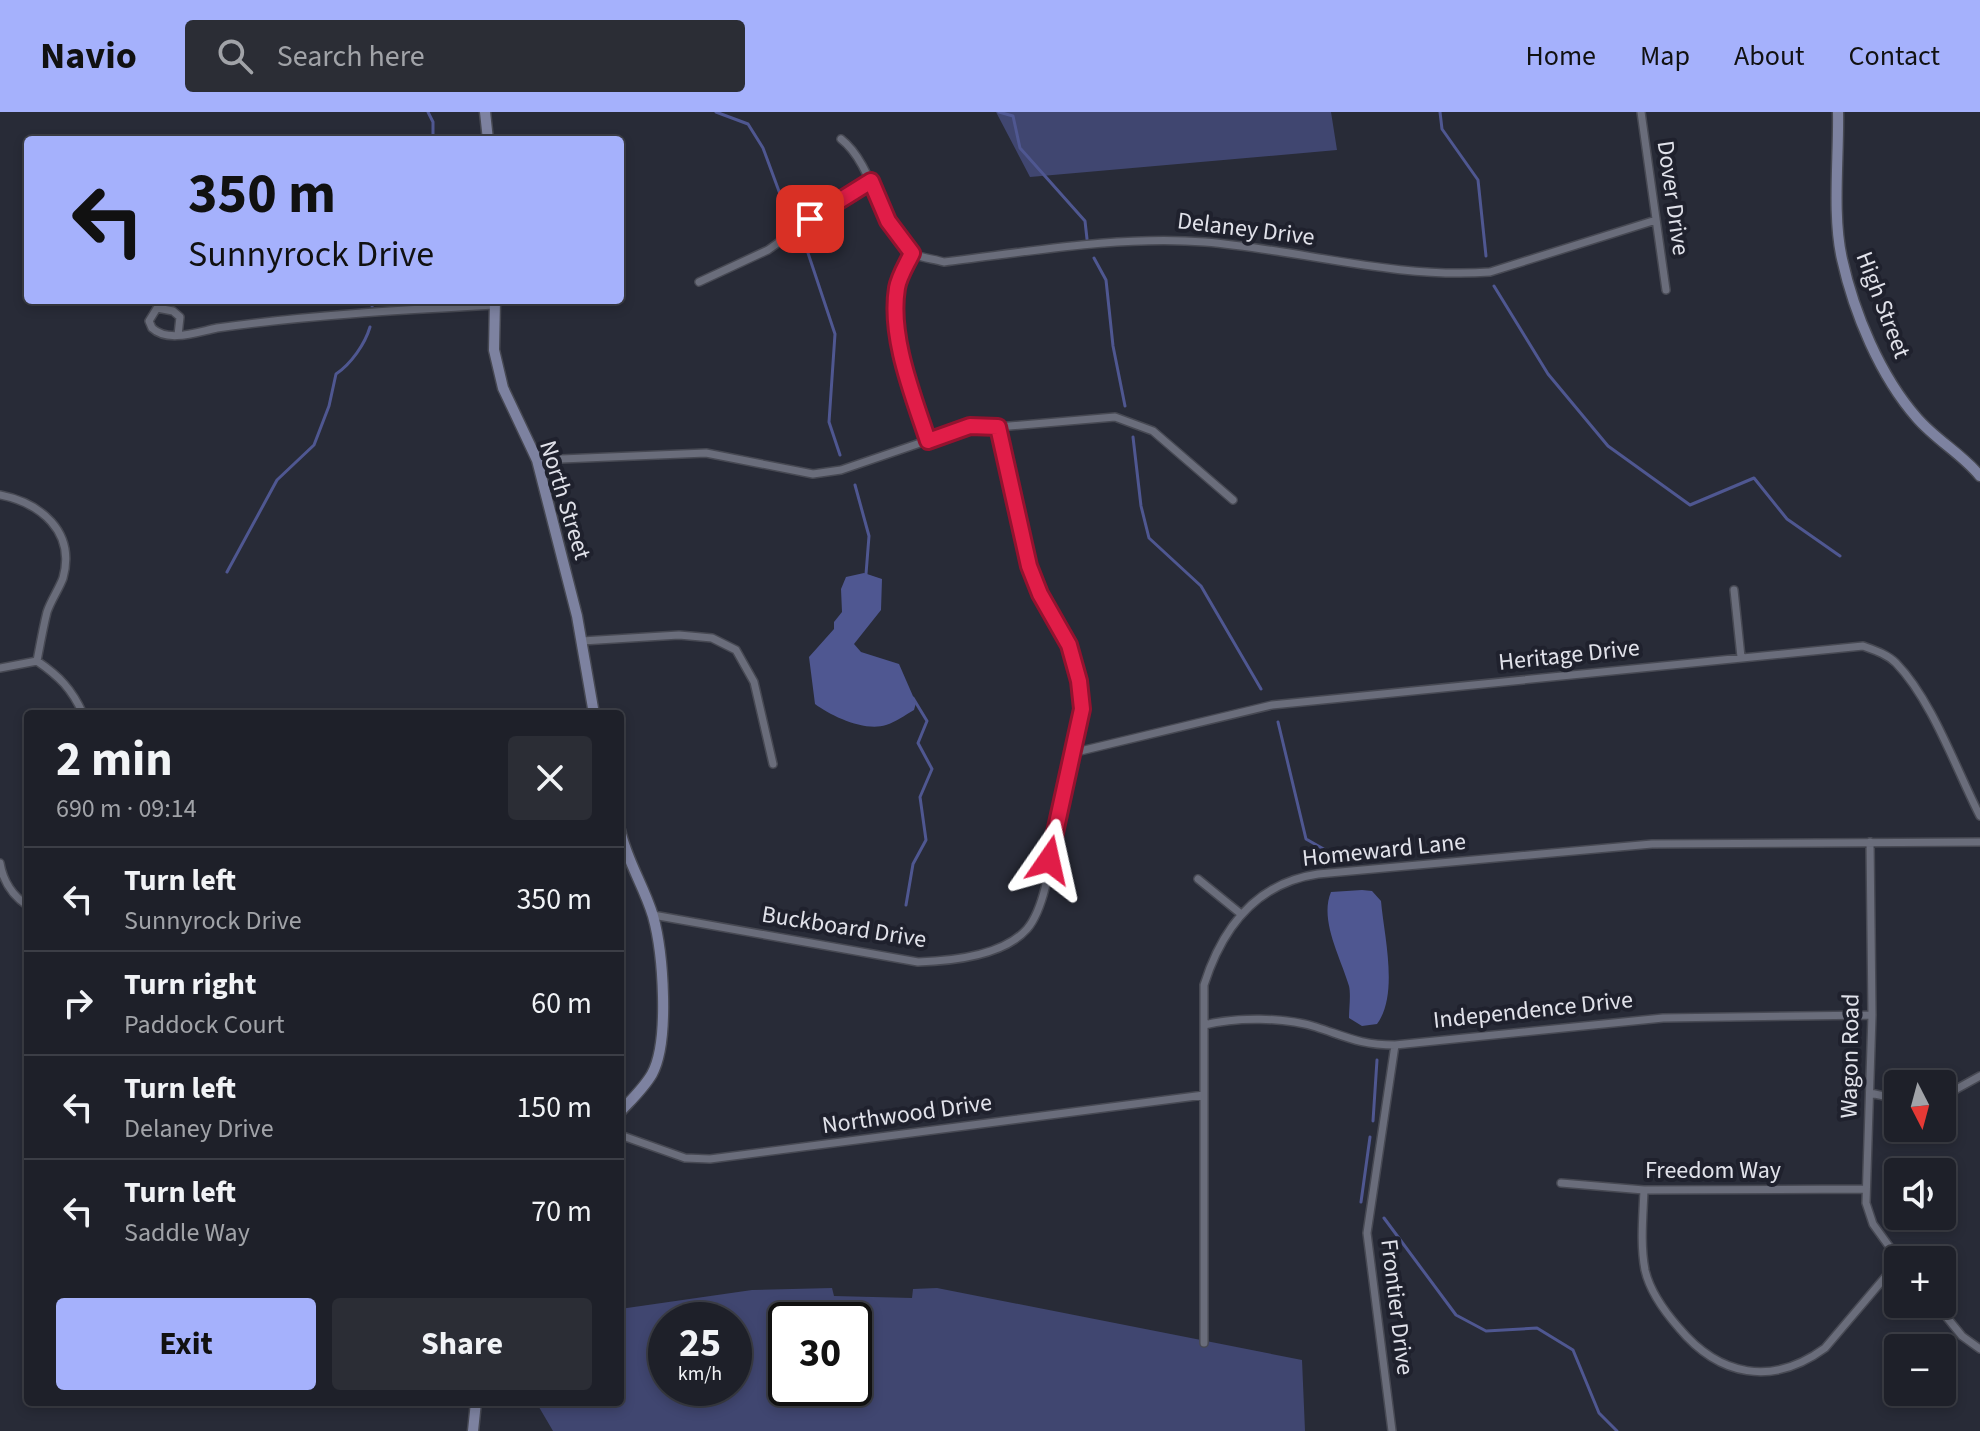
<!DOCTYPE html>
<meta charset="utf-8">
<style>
body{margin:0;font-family:"Source Sans 3",sans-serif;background:#2b2d35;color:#f1f3f6;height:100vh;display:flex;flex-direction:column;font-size:30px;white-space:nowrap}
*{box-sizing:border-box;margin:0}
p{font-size:26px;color:#a1a3a8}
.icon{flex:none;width:44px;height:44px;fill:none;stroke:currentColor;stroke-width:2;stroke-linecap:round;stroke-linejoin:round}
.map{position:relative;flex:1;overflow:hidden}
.drawer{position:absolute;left:24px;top:598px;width:600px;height:696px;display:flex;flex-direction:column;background:#1e2029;border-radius:8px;box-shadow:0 4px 12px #0003,0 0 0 2px #3c3e46}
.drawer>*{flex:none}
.guide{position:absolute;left:24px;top:24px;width:600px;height:168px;border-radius:8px;box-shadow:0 4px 12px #0003,0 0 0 2px #3c3e46;background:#a5b1fc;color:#111;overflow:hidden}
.needle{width:52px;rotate:174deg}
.buttons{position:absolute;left:1884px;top:958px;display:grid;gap:16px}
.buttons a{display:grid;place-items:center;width:72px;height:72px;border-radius:8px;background:#1e2029;box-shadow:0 4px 12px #0003,0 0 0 2px #3c3e46;font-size:40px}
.speed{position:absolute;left:648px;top:1190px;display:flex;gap:16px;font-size:40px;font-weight:700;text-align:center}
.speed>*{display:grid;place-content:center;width:104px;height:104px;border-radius:50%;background:#1e2029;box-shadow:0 4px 12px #0003,0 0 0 2px #3c3e46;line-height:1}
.speed small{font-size:20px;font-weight:400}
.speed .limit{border:4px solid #111;border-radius:12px;background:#fff;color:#111}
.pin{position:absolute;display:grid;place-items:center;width:68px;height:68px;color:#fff;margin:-34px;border-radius:16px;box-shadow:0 4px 12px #0006}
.me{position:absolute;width:88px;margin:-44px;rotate:11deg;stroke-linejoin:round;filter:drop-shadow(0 0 6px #0008)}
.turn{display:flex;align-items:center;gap:28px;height:168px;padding:0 32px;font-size:36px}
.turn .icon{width:104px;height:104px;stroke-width:2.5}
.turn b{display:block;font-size:56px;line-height:68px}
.round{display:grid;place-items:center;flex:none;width:84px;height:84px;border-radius:8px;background:#2b2d35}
.headline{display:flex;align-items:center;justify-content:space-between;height:136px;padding:0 32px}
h1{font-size:48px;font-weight:700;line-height:60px}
.action{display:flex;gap:16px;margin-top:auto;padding:16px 32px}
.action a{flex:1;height:92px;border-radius:8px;background:#a5b1fc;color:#111;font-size:32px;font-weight:700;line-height:92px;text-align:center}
.action a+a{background:#2b2d35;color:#f1f3f6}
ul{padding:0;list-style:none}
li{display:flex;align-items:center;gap:24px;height:104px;padding:0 32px;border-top:2px solid #3c3e46}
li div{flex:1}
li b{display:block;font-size:30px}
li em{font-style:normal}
header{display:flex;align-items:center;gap:48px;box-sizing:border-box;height:112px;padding:0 40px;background:#a5b1fc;color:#111}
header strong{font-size:38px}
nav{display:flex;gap:44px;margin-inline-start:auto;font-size:28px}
.search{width:560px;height:72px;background:#2b2d35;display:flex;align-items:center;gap:20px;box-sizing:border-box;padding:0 28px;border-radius:8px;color:#a1a3a8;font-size:30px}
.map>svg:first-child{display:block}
.green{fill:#404670;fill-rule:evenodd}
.water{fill:#4f5791}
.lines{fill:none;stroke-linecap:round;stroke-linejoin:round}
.stream{stroke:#4f5791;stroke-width:3}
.street-casing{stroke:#474953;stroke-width:10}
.secondary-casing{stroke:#474953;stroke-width:13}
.street{stroke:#6a6d7b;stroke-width:7}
.secondary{stroke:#7d82a0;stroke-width:10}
.route-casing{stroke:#92132f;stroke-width:20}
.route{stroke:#e11d48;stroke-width:14}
.labels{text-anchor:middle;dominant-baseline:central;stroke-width:8;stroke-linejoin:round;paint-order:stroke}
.street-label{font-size:24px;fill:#e1e2ea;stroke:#1f212d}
</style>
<header>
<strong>Navio</strong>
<div class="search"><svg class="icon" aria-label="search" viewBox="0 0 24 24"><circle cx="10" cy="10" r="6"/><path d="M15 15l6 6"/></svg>Search here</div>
<nav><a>Home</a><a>Map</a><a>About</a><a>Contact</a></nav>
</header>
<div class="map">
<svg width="1980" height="1319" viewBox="0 0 1980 1319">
<rect width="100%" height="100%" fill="#282b37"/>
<path class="green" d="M996,0H1331L1337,38L1030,65Z
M832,1176L834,1184L912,1186L913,1177L937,1176L1302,1248L1305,1319H553L536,1290H620V1197L752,1178ZM666,1208H734V1276H666ZM786,1208H854V1276H786Z"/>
<path class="water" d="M864,461L882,467L881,498L854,532L861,540L899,552L916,591L914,598C905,603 896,610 886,613C865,620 831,604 815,592L809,545L834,517V510L842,500L841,477L846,465Z
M1362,778L1372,779L1381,789C1384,824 1399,882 1377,912L1362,914L1349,906C1349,896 1351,883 1349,874C1341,846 1319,808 1331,780Z"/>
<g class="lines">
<path class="stream" d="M428,0L433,10V28
M716,0L748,12L763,36L790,109
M999,0L1013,4L1020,36L1085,109L1087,127
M1440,0L1442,17L1478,68L1486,144
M803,126L835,222L829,310L840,343
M1094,146L1106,168L1113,234L1125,294
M1494,174L1548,262L1608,334L1690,393L1754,366L1787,407L1840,444
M372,194L377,188
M1133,325L1141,394L1149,426L1201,474L1261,577
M855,373L869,424L866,462
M227,460L277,368L314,333L329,294L336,262C351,252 365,232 370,215
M1278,610L1306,727L1336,744
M906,793L913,752L926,728L920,685L932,657L918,631L927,609L913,586
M1373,1009L1377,948
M1361,1090L1370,1025
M1384,1106L1456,1203L1486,1219L1537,1216L1573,1238L1599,1301L1617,1319"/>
<g class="street-casing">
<path id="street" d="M1641,0L1666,178
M841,27C876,54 880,123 913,142C922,146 934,147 944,150C1027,140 1122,123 1205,130C1301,138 1394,167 1490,160L1656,108
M912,141C907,152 900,164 898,176C889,225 913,283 928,329
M699,170L768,138L831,93L871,69
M178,223L180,205L173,199L157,196L149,209L152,216C168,231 197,220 217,216C308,203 403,198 495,193
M537,348L706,341L813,362L841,358L970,314L998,315L1115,305L1153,319L1233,388
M0,383C40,391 76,419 63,466C59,477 51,488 47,500C43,516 40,533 37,549
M1734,478L1741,545
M582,529L679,523L712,526L736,538L754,570L773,652
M0,556L37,549C59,564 72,577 83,602
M1072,641L1272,593L1863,534C1874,538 1887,542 1896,551C1932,588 1956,657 1980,704
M1870,730L1872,903L1866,1091L1873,1112L1899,1148
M0,751C3,769 13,784 28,794
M1198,767L1241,802
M653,803L918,850C951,849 1003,844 1027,817C1050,790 1053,722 1061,687C1067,657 1076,627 1082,597L1079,569L1069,533L1040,482L1029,454L998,315
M1204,913C1236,905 1284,905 1316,915C1347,925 1361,933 1395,933L1663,906L1872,903
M1870,981L1898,987
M1942,985L1980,964
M620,1023L685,1046L710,1047L1204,983
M1561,1071L1644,1078L1866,1077
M1644,1078C1643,1104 1640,1132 1645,1158C1650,1180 1664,1199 1679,1216C1719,1264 1772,1275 1825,1236L1898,1150
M1936,1192L1962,1224L1980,1237
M1204,1231V873C1222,816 1256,771 1318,762L1652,732L1980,730
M1392,1319L1367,1121L1395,933"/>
</g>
<g class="secondary-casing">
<path id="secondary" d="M485,0L488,28
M1838,0C1839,45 1832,103 1842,147C1854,201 1880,264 1917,306C1936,328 1962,342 1980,364
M495,188L494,238L503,276L537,348L577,504L594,602
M620,718C627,749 644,774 653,804C663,840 670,929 652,962C644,976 631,988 620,1000
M473,1319L476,1290"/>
</g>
<use href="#street" class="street"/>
<use href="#secondary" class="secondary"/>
</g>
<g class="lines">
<g class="route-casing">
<path id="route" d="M810,107L871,69L888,109L912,141C907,152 899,164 897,176C889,225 913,283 928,329L970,314L998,315L1029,454L1040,482L1069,533L1079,569L1082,597L1049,748"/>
</g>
<use href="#route" class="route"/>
</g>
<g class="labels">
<g class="street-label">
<text transform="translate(1673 86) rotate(82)">Dover Drive</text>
<text transform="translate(1246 117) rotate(7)">Delaney Drive</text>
<text transform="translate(1883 193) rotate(69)">High Street</text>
<text transform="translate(565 388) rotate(73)">North Street</text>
<text transform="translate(1569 543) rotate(-6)">Heritage Drive</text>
<text transform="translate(1384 738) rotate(-6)">Homeward Lane</text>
<text transform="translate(844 815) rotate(9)">Buckboard Drive</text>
<text transform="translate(1533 898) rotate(-6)">Independence Drive</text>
<text transform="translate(1850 944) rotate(-89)">Wagon Road</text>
<text transform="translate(907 1002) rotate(-8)">Northwood Drive</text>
<text x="1713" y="1058">Freedom Way</text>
<text transform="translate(1397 1195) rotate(83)">Frontier Drive</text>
</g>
</g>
</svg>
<div class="buttons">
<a><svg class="needle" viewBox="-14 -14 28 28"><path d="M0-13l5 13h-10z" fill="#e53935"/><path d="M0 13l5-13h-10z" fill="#a1a3a8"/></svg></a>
<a><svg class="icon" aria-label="sound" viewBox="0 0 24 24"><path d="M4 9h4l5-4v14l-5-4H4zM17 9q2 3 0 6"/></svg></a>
<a>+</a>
<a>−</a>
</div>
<div class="speed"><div>25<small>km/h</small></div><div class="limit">30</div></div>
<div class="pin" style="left:810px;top:107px;background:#d93025"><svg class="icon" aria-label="arrive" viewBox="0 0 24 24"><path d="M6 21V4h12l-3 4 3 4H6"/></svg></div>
<svg class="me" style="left:1049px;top:748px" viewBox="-20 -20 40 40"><path d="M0-17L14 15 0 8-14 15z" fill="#e11d48" stroke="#fff" stroke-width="4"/></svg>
<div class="guide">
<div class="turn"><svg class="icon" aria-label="left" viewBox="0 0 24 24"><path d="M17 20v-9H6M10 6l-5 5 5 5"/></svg><div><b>350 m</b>Sunnyrock Drive</div></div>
</div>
<section class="drawer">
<div class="headline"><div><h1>2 min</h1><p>690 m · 09:14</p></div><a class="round"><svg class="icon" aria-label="close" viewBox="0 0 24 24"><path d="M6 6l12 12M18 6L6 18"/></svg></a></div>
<ul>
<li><svg class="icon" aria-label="left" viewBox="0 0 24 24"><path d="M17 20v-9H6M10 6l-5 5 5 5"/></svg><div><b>Turn left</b><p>Sunnyrock Drive</p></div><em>350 m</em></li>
<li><svg class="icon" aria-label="right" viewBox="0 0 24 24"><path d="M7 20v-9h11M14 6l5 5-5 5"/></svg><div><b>Turn right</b><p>Paddock Court</p></div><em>60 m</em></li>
<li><svg class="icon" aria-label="left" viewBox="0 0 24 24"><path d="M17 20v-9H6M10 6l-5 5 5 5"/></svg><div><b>Turn left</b><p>Delaney Drive</p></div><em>150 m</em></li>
<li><svg class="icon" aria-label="left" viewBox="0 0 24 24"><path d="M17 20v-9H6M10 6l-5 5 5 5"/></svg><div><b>Turn left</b><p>Saddle Way</p></div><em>70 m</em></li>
</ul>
<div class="action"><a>Exit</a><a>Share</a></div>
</section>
</div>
